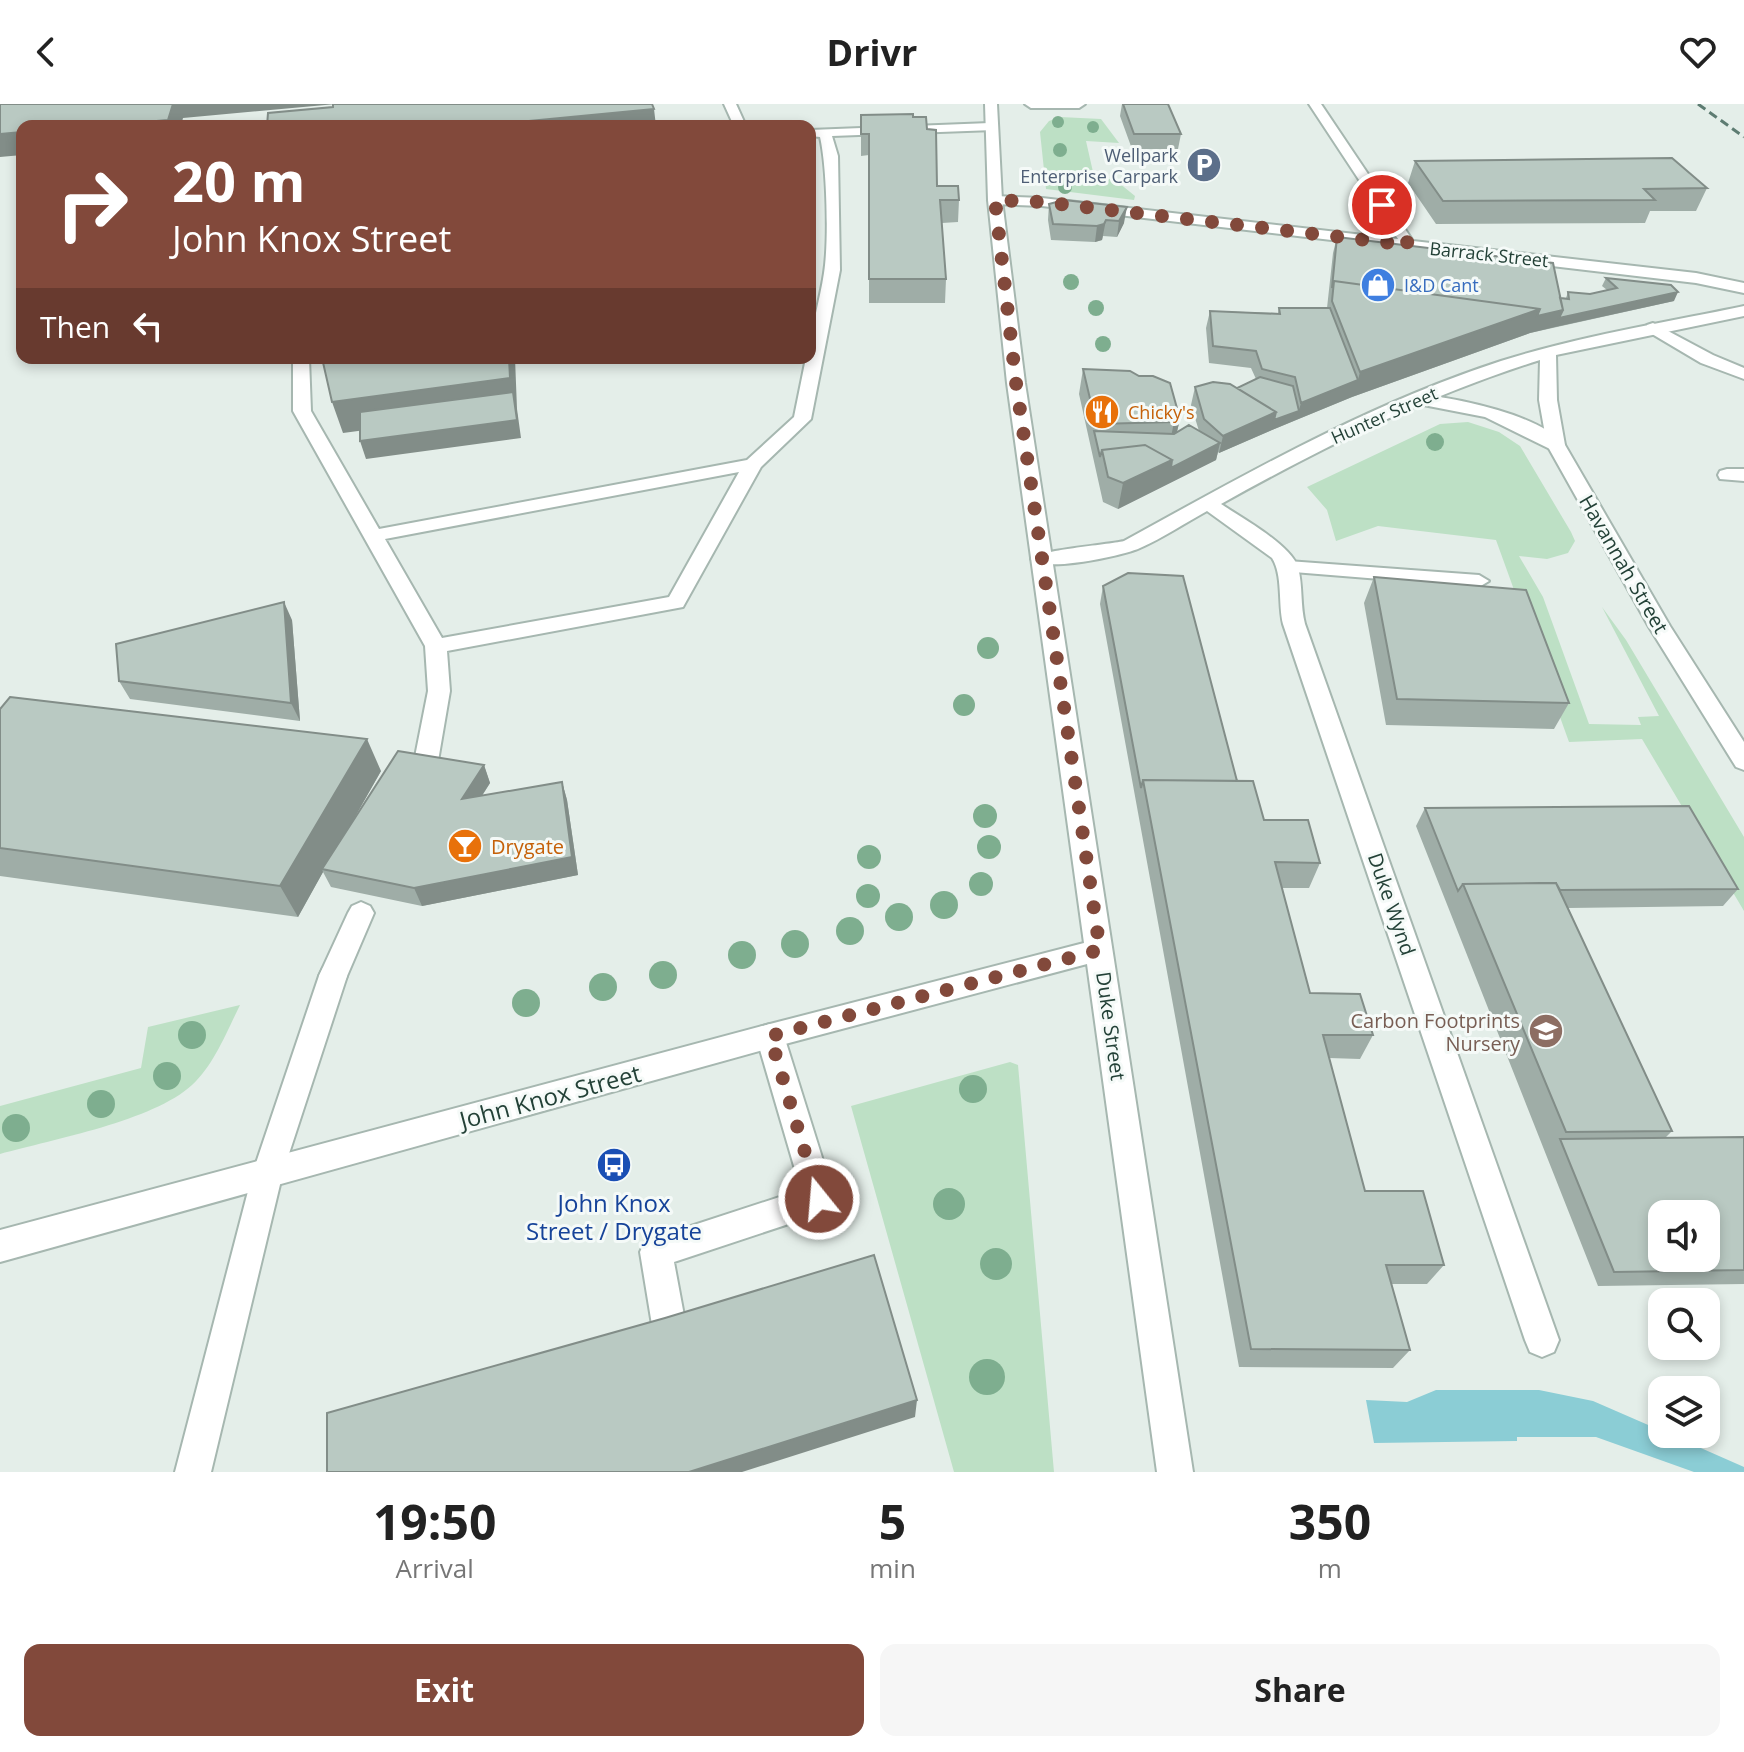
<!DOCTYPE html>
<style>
body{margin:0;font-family:"Open Sans",sans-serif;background:#f6f6f6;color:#222;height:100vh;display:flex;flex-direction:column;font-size:30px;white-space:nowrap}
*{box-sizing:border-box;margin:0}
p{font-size:26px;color:#767676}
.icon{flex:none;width:44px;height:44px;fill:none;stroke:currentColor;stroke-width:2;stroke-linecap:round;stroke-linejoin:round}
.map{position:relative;height:1368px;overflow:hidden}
.side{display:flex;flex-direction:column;background:#fff;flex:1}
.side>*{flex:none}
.guide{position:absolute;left:16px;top:16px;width:800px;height:244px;border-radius:16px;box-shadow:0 4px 12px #0003;background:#82493b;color:#fff;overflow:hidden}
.buttons{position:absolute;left:1648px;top:1096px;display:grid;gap:16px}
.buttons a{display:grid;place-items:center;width:72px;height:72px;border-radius:16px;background:#fff;box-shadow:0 4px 12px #0003;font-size:40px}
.pin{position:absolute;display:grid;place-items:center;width:68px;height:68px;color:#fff;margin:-34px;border:4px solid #fff;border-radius:50%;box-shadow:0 2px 8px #0007}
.me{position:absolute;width:88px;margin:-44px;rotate:343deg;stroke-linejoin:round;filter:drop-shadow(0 0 6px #0008)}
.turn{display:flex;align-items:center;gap:28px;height:168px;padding:0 24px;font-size:36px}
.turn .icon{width:104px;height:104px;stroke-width:2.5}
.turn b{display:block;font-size:56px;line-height:68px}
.then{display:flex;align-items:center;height:76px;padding:0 24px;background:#0003;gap:16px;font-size:30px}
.eta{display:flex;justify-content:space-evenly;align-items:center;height:136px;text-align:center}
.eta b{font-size:48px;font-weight:700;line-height:56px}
.cta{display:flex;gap:16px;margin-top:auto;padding:16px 24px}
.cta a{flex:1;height:92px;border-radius:16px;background:#82493b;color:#fff;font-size:32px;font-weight:700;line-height:92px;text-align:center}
.cta a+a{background:#f6f6f6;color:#222}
header{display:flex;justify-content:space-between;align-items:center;height:104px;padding:0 24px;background:#fff;font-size:36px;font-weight:700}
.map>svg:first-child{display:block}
.green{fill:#bde0c5}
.water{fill:#8bcdd5}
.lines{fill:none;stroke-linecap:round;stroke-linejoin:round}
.service-casing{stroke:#a6b7b0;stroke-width:4}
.minor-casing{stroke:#a6b7b0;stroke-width:4}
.tertiary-casing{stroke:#a6b7b0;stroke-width:4}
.service{fill:#fff;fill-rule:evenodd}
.minor{fill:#fff;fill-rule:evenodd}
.tertiary{fill:#fff;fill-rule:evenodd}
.rail{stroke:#5d7c72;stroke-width:3;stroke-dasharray:9 5;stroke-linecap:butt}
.tree{fill:#7eae8f}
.wall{fill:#9fada7}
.shaded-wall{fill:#828d88}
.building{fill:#b9c9c2;stroke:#828d88;stroke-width:2;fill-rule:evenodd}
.route{stroke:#82493b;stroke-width:14;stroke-dasharray:0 25.2}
.labels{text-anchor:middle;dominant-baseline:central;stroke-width:6;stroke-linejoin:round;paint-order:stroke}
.far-service-label{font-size:18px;fill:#4e5e75;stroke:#f5faf8;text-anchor:end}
.far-street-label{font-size:18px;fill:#234137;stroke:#f5faf8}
.far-shop-label{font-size:18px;fill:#366cbe;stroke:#f5faf8;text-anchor:start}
.far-food-label{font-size:18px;fill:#c56008;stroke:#f5faf8;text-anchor:start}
.street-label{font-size:20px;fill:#234137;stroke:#f5faf8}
.food-label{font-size:20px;fill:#c56008;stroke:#f5faf8;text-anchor:start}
.education-label{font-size:20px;fill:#785e54;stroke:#f5faf8;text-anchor:end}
.near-street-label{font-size:24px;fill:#234137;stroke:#f5faf8}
.near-transit-label{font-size:24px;fill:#164399;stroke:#f5faf8}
</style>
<header><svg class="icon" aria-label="back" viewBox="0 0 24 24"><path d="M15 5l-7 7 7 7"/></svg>Drivr<svg class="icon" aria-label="heart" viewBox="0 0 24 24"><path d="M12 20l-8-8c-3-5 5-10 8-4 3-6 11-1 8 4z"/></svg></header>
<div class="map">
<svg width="1744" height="1368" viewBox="0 0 1744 1368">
<rect width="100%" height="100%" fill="#e4eee9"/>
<path class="green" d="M1060,13L1101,15L1119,39L1086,37L1093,68L1119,79L1135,92L1134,96L1046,85L1040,28L1049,17Z
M1468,318L1499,328L1520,342L1571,428L1575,437L1568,449L1547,455L1519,452L1543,493L1589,620L1641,621L1638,613L1659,612L1602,503L1626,536L1744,733V807L1642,635L1569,638L1496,436L1378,422L1336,437L1327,406L1307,383L1440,320Z
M240,901C227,927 214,961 192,981C153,1017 54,1035 0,1050V1002L141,964L148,923Z
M1010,958L1018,961L1054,1368H954L851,1002Z"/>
<path class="water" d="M1436,1286H1539L1593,1297L1662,1327V1330H1669L1744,1363V1368H1694L1596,1333H1517V1337L1374,1339L1366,1296L1407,1298Z"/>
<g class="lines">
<g class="service-casing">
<path id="service" d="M724,0H736L746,22H734Z
M990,19L996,23L994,26L832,32L838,52L840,166L811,315L761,363L683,503L447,547L450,587L437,663L433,669L425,672L417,669L413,663L428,587L425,542L293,307V254H309L311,307L379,425L747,356L794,313L806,254H810C810,225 820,197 824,169C829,137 827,63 820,33L810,32V26ZM739,368L669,493L442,534L385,435Z
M1653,219L1713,251L1744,264V275L1701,259L1647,227V221Z
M1419,290C1459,295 1538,310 1565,341L1562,345H1550L1485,313L1413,299L1410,295Z
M1727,365H1744V377L1720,375L1718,371L1720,367Z
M1288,457L1479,471L1489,477L1479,483L1281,467L1278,463Z
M361,798L370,802L374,809L347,872L343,880L333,883L323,880L319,872L348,809L352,802Z
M770,920L780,923L784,932L835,1095L830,1106L819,1110L674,1158L688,1233L683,1245L671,1250L659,1245L654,1233L640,1148L645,1137L801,1086L756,932L760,923Z"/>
</g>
<g class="minor-casing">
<path id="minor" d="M1025,0H1085L1079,4H1031Z
M1309,0H1321L1413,137L1696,169L1744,179V189L1696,179L1042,102L995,100L988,96L995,92L1042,94L1398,135Z
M1744,202V212L1556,251L1557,296L1565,341L1670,522L1744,638V666L1736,663L1649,523L1547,341L1539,296L1540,256C1428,291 1323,343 1221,400C1240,413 1292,441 1298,464C1303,481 1300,502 1305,520L1559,1236L1554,1248L1542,1253L1530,1248L1525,1236L1283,520C1278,500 1283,471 1272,454L1207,407C1185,419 1163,434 1140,444C1123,452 1042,469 1031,455C1038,446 1106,441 1124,437C1246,370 1368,300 1501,257C1580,232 1663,219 1744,202Z
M333,861L343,864L347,872L283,1068L211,1368H175L253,1068L319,872L323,864Z"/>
</g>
<g class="tertiary-casing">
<path id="tertiary" d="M985,0H997L1002,96L1025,279L1193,1368H1157L1087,860L770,944L0,1158V1126L770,920L1084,839L1007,279L988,96Z"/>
</g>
<use href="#service" class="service"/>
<use href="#minor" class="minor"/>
<use href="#tertiary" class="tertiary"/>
<path class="rail" d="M1698,0L1744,33"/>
</g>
<g class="tree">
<circle cx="1058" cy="18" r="6"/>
<circle cx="1093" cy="23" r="6"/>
<circle cx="1060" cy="46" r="7"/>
<circle cx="1065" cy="83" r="7"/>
<circle cx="1071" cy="178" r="8"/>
<circle cx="1096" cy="204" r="8"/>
<circle cx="1103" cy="240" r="8"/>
<circle cx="1435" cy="338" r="9"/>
<circle cx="988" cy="544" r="11"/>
<circle cx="964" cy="601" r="11"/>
<circle cx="985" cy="712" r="12"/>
<circle cx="989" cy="743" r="12"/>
<circle cx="869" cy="753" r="12"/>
<circle cx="981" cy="780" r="12"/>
<circle cx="868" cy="792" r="12"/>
<circle cx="944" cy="801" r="14"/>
<circle cx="899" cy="813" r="14"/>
<circle cx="850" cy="827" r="14"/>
<circle cx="795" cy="840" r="14"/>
<circle cx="742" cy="851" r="14"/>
<circle cx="663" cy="871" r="14"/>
<circle cx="603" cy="883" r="14"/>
<circle cx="526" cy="899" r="14"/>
<circle cx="192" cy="931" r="14"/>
<circle cx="167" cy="972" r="14"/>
<circle cx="973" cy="985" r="14"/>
<circle cx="101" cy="1000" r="14"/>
<circle cx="16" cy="1024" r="14"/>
<circle cx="949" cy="1100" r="16"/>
<circle cx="996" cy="1160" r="16"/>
<circle cx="987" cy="1273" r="18"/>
</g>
<path class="wall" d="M1122,0H1168L1181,30L1178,45H1132L1120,12Z
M861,11L913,13L927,25L937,82L959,96L958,118L942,119L946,175L945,199H869V51L861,52Z
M1415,57L1707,84L1696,107H1650L1645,119L1436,120L1408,79Z
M1064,96L1124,119L1117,133L1103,132L1102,136L1095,138L1051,136L1048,116L1049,100Z
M1337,133L1560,194H1566L1568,188L1590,190L1607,186L1602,182L1606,174L1674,197L1530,229L1352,293L1272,326L1219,349L1218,348L1216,356L1118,405L1103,398L1079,290L1083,265L1180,315L1177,328L1199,327L1191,301L1195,283L1237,284L1256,275L1251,264L1209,259L1206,224L1210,207L1278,209L1279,204H1327L1333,149Z
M1374,473L1569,599L1554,625L1386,621L1364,499Z
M1103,482L1264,716L1320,759L1309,784H1282L1310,889L1373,931L1360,955L1329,954L1365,1087L1444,1161L1427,1180H1391L1410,1246L1393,1264L1239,1263L1100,500Z
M292,516L300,617L130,595L119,577Z
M0,605L381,667L349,723L484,661L490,679L482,692L562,678L567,696L578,771L422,802L331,783L323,768L298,813L0,772Z
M1425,704L1738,785L1723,802L1568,804L1672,1027L1665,1034L1744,1033V1180L1598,1182L1416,722Z"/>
<path class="shaded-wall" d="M173,0H336L183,14L181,22H99Z
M654,5L656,22H476Z
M22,28V51L0,53V30Z
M1127,103L1124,119L1117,133L1119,117Z
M810,115H811L812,144H810Z
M1106,116L1102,136L1095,138L1097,122Z
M1678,188L1674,197L1555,223L1559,214Z
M1540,205L1563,206L1555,223L1530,229L1352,293L1296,316L1301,299L1358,276L1360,268Z
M509,254H515L517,305L521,334L366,355L360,337L516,306L343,329L332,298Z
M1299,307L1296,316L1272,326L1274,316Z
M1276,308L1272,326L1219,349L1223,332Z
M1180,315L1174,340L1169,343L1174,318Z
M1220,339L1216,356L1118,405L1123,379L1172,356Z
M284,498L292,516L300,617L291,599Z
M367,635L381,667L325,766L322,765L323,768L298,813L280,782Z
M484,661L490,679L468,713L462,695Z
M562,678L567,696L578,771L422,802L414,784Z
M917,1296L915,1313L742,1368H689Z"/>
<path class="building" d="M0,0H173L168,16L99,22H22V28L0,30Z
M333,0H652L654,5L476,22H267L268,9L333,3Z
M1123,0H1168L1181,30H1134Z
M913,10V13H926L927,25L936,26L937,82H958L959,96H940L946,175H869V30H861V11Z
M1672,54L1707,84L1644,85L1655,96L1443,97L1415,57Z
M1064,96L1127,103L1119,117L1106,116L1104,120L1097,122L1053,120L1049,100Z
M1337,133L1553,159L1563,206L1537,212L1540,205L1334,177L1332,184Z
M1606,174L1671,181L1678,188L1559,214L1563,206L1560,194L1569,195L1568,188L1590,190L1617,184Z
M1334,177L1540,205L1360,268L1332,197Z
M1279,204H1330L1358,276L1301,299L1295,273L1262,265L1256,247L1213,242L1210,207L1280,210Z
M322,254H509L510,274L332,298Z
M1083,265L1130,267L1139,272H1153L1170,279L1180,315L1174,318L1096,320Z
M1260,273L1293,282L1299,307L1274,316L1276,308L1237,284Z
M1213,278L1230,280L1276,308L1223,332L1204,315L1195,283Z
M513,288L517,316L360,337V308Z
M1189,321L1220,339L1171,364L1172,356L1145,341L1102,346L1100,353L1094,327L1174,330Z
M1145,341L1172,356L1123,379L1108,373L1102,346Z
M1128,469L1183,472L1237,677L1143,676L1141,684L1103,482Z
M1374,473L1526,486L1569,599L1397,595Z
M284,498L291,599L119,577L116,540Z
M10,593L367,635L280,782L0,744V605Z
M398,647L484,661L462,695L562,678L572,753L414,784L322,765Z
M1143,676L1253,677L1264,716H1308L1320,759L1275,758L1310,889L1360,890L1373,931H1323L1365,1087H1423L1444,1161H1386L1410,1246L1251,1245Z
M1689,702L1738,785L1560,786L1556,779L1463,780L1458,787L1425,704Z
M1556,779L1672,1027L1566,1028L1463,780Z
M1744,1033V1166L1614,1168L1560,1035ZM1662,1110H1706V1154H1662Z
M874,1151L917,1296L689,1368H327V1309L665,1214Z"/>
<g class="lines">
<path class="route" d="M819,1095L770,932L1100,846L1016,279L995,96L1042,98L1409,141L1382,101"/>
</g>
<defs>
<g id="parking-disc" transform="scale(1.8)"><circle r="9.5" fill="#5c6f8a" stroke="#f5faf8"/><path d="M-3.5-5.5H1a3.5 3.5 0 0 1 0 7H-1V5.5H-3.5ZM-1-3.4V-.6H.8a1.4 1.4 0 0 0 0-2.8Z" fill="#fff"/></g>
<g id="shop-disc" transform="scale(1.8)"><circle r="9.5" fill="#3f7fe0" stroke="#f5faf8"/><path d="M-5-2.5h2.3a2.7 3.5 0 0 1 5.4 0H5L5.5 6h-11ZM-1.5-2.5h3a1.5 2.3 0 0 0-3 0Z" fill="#fff"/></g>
<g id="restaurant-disc" transform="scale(1.8)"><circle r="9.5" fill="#e8710a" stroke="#f5faf8"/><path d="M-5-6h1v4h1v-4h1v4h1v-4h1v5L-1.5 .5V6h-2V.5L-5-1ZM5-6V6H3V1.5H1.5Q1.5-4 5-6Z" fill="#fff"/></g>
<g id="bar-disc" transform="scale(1.8)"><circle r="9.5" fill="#e8710a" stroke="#f5faf8"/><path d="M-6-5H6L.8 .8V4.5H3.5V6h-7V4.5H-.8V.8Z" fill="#fff"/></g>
<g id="school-disc" transform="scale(1.8)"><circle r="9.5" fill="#8d6e63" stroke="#f5faf8"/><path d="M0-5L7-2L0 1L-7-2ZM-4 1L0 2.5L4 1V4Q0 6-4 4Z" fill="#fff"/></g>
<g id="bus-disc" transform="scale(1.8)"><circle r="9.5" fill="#1a4fb4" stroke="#f5faf8"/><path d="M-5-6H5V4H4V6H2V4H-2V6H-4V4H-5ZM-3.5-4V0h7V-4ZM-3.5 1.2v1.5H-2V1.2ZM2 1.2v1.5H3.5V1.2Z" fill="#fff"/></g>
</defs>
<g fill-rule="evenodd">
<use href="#parking-disc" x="1204" y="61"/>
<use href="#shop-disc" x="1378" y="181"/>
<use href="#restaurant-disc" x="1102" y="308"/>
<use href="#bar-disc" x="465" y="742"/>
<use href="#school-disc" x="1546" y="927"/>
<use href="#bus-disc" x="614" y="1061"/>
</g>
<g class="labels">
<g class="far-service-label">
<text x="1178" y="51">Wellpark<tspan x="1178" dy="21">Enterprise Carpark</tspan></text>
</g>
<g class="far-street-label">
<text transform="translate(1489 150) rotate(6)">Barrack Street</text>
<text transform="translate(1384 311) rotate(-24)">Hunter Street</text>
</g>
<g class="far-shop-label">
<text x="1404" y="181">I&amp;D Cant</text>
</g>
<g class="far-food-label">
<text x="1128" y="308">Chicky's</text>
</g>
<g class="street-label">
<text transform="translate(1624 460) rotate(60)">Havannah Street</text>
<text transform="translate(1392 800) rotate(71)">Duke Wynd</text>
<text transform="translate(1111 922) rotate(82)">Duke Street</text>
</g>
<g class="food-label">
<text x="491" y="742">Drygate</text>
</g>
<g class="education-label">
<text x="1520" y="916">Carbon Footprints<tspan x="1520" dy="23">Nursery</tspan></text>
</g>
<g class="near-street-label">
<text transform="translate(550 992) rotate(-15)">John Knox Street</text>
</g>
<g class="near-transit-label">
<text x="614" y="1098">John Knox<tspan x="614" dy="28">Street / Drygate</tspan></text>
</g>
</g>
</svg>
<div class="buttons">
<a><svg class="icon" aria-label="sound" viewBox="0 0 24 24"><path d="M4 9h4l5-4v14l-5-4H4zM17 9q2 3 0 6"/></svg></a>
<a><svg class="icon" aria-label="search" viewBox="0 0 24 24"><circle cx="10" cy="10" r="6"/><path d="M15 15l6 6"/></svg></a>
<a><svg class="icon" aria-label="layers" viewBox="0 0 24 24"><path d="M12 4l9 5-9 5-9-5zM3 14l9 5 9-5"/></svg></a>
</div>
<div class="pin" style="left:1382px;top:101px;background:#d93025"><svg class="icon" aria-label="arrive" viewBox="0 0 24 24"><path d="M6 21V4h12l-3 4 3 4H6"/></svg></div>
<svg class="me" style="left:819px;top:1095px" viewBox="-20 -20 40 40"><circle r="17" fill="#82493b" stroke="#fff" stroke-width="3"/><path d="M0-11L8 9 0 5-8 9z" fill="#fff"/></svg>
<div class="guide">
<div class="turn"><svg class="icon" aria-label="right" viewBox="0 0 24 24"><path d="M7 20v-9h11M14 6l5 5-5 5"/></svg><div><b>20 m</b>John Knox Street</div></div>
<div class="then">Then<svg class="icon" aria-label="left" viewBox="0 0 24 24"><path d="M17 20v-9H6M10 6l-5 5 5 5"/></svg></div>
</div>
</div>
<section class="side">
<div class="eta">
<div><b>19:50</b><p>Arrival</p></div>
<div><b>5</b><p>min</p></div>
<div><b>350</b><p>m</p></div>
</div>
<div class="cta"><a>Exit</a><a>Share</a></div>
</section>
